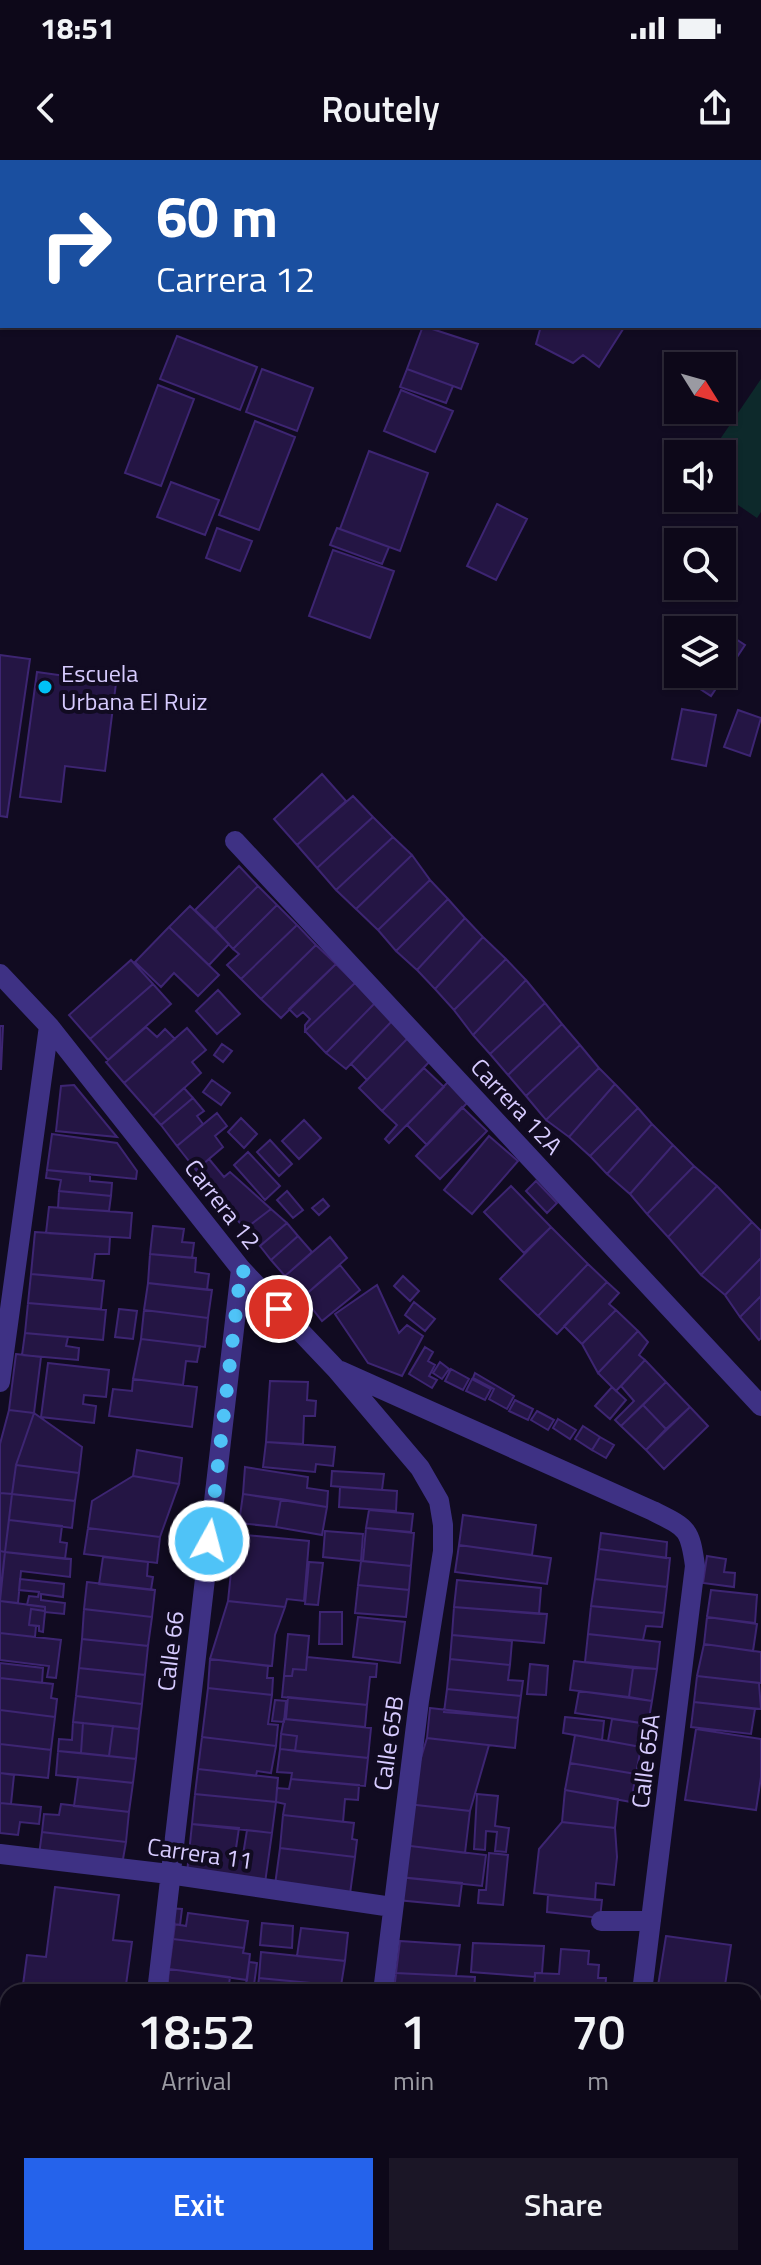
<!DOCTYPE html>
<style>
body{margin:0;font-family:"Titillium Web",sans-serif;background:#1b1626;color:#f1f3f6;height:100vh;display:flex;flex-direction:column;font-size:30px;white-space:nowrap}
*{box-sizing:border-box;margin:0}
p{font-size:26px;color:#9a9aa2}
.icon{flex:none;width:44px;height:44px;fill:none;stroke:currentColor;stroke-width:2;stroke-linecap:round;stroke-linejoin:round}
.map{position:relative;flex:1;overflow:hidden}
.drawer{position:absolute;left:0px;top:1824px;width:762px;height:282px;display:flex;flex-direction:column;background:#0d0819;border-radius:24px 24px 0 0;box-shadow:0 2px 6px #0004,0 0 0 2px #2d2938}
.drawer>*{flex:none}
.guide{position:absolute;left:0px;top:0px;width:762px;height:168px;box-shadow:0 2px 6px #0004,0 0 0 2px #2d2938;background:#1a4fa0;color:#fff;overflow:hidden}
.needle{width:52px;rotate:127deg}
.buttons{position:absolute;left:664px;top:192px;display:grid;gap:16px}
.buttons a{display:grid;place-items:center;width:72px;height:72px;border-radius:0px;background:#0d0819;box-shadow:0 2px 6px #0004,0 0 0 2px #2d2938;font-size:40px}
.pin{position:absolute;display:grid;place-items:center;width:68px;height:68px;color:#fff;margin:-34px;border:4px solid #fff;border-radius:50%;box-shadow:0 2px 8px #0007}
.me{position:absolute;width:88px;margin:-44px;rotate:7deg;stroke-linejoin:round;filter:drop-shadow(0 0 6px #0008)}
.turn{display:flex;align-items:center;gap:28px;height:168px;padding:0 24px;font-size:36px}
.turn .icon{width:104px;height:104px;stroke-width:2.5}
.turn b{display:block;font-size:56px;line-height:68px}
.eta{display:flex;justify-content:space-evenly;align-items:center;height:136px;text-align:center}
.eta b{font-size:48px;font-weight:600;line-height:56px}
.action{display:flex;gap:16px;margin-top:auto;padding:16px 24px}
.action a{flex:1;height:92px;border-radius:0px;background:#2563eb;color:#fff;font-size:32px;font-weight:600;line-height:92px;text-align:center}
.action a+a{background:#1b1626;color:#f1f3f6}
.status{display:flex;justify-content:space-between;align-items:center;height:56px;padding:0 40px;background:#0d0819;direction:ltr}
.status svg{height:22px;fill:currentColor}
header{display:flex;justify-content:space-between;align-items:center;height:104px;padding:0 24px;background:#0d0819;font-size:36px;font-weight:600}
.map>svg:first-child{display:block}
.green{fill:#0d292b}
.building{fill:#241544;stroke:#3d2572;stroke-width:2}
.lines{fill:none;stroke-linecap:round;stroke-linejoin:round}
.minor{stroke:#3e3184;stroke-width:20}
.route{stroke:#4fc3f7;stroke-width:14;stroke-dasharray:0 25.2}
.poi-dot{fill:#00c1f6;stroke:#110b21;stroke-width:3}
.labels{text-anchor:middle;dominant-baseline:central;stroke-width:8;stroke-linejoin:round;paint-order:stroke}
.poi-label{font-size:24px;fill:#d7cbff;stroke:#110b21;text-anchor:start}
.street-label{font-size:24px;fill:#d7cbff;stroke:#110b21}
</style>
<div class="status"><b>18:51</b><svg viewBox="0 0 49 12"><path d="M0 12V9h3v3zM5 12V6h3v6zM10 12V3h3v9zM15 12V0h3v12zM26 1h20v11H26zM47 4h2v5h-2z"/></svg></div>
<header><svg class="icon" aria-label="back" viewBox="0 0 24 24"><path d="M15 5l-7 7 7 7"/></svg>Routely<svg class="icon" aria-label="share" viewBox="0 0 24 24"><path d="M12 15V3M7 8l5-5 5 5M5 13v7h14v-7"/></svg></header>
<div class="map">
<svg width="761" height="2105" viewBox="0 0 761 2105">
<rect width="100%" height="100%" fill="#110b21"/>
<path class="green" d="M761,219V352L757,358L722,334V294H710Z"/>
<path class="building" d="M583,0H631L582,2Z
M631,0H754L630,2Z
M423,166L478,184L461,229L407,209Z
M541,166H625L599,207L583,195L573,203L536,184Z
M177,176L257,207L240,250L160,219Z
M262,209L313,228L297,271L246,252Z
M407,209L453,226L446,243L400,227Z
M158,225L194,239L161,326L125,313Z
M401,230L453,251L435,292L384,271Z
M255,261L295,277L259,370L219,355Z
M369,291L428,313L400,391L340,369Z
M171,322L219,340L205,375L157,357Z
M497,344L527,359L496,420L467,406Z
M217,368L252,381L240,411L206,398Z
M337,368L389,387L382,404L330,385Z
M333,390L394,411L370,478L309,456Z
M701,457L722,470H693Z
M722,470L745,485L711,536L668,508L678,493V514H722Z
M0,495L30,499L7,657L0,656Z
M37,512L116,523L105,611L65,606L61,642L20,637Z
M682,549L716,555L706,606L672,599Z
M738,550L761,558L750,596L724,587Z
M322,614L346,641L297,685L274,659Z
M353,636L373,657L317,708L297,685Z
M373,657L393,677L336,730L317,708Z
M393,677L412,695L356,749L336,730Z
M412,695L430,720L378,770L356,749Z
M239,706L258,726L215,769L195,750Z
M430,720L448,739L396,791L378,770Z
M258,726L277,745L233,789L215,769Z
M448,739L465,758L417,810L396,791Z
M277,745L297,765L241,819L227,805L239,794L233,789Z
M190,746L229,784L209,805L169,767Z
M465,758L483,777L435,829L417,810Z
M297,765L316,785L261,839L241,819Z
M169,767L219,815L198,836L174,813L161,827L135,802Z
M483,777L506,799L454,850L435,829Z
M316,785L336,804L281,858L261,839Z
M506,799L526,820L473,875L454,850Z
M131,800L153,824L90,879L69,855Z
M336,804L355,823L305,871V865L310,859L303,852L297,857L289,849Z
M526,820L545,843L490,894L473,875Z
M355,823L375,843L326,893L305,871Z
M153,824L171,844L108,900L90,879Z
M218,830L240,854L217,874L196,851Z
M375,843L393,860L346,909L326,893Z
M545,843L562,864L508,915L490,894Z
M393,860L410,876L367,920L351,904Z
M562,864L580,885L526,936L508,915Z
M0,866H3L1,909H0Z
M146,867L157,877L165,869L175,879L124,923L106,902Z
M187,868L206,890L192,902L201,913L153,956L124,923Z
M410,876L433,898L382,951L359,928Z
M222,884L232,891L223,902L214,895Z
M580,885L599,908L546,960L526,936Z
M424,908L444,927L389,983L385,979L397,965L382,951Z
M599,908L615,924L569,977L546,960Z
M212,920L230,933L221,945L203,932Z
M448,922L468,942L427,985L407,965Z
M615,924L638,948L590,996L569,977Z
M74,925L117,977L56,971L61,926Z
M184,928L193,938L161,965L153,956Z
M193,938L204,951L197,956L203,964L177,986L161,965Z
M462,947L487,971L440,1019L416,996Z
M638,948L652,964L607,1014L590,996Z
M217,953L227,966L215,976L223,987L196,1010L177,986Z
M241,958L257,974L244,988L228,972Z
M304,960L321,978L299,999L282,981Z
M652,964L673,985L630,1034L607,1014Z
M52,974L117,983L137,1011L136,1019L47,1010Z
M489,976L518,1001L472,1054L444,1030Z
M270,980L292,1004L279,1016L257,992Z
M673,985L694,1006L647,1054L630,1034Z
M248,992L280,1026L265,1040L234,1005Z
M209,999L224,1017L230,1012L271,1049L245,1069L196,1010Z
M694,1006L717,1026L668,1077L647,1054Z
M47,1010L90,1014V1021L112,1023L111,1036L59,1031L61,1020L46,1018Z
M536,1021L557,1043L547,1053L526,1031Z
M511,1026L551,1067L524,1093L484,1052Z
M717,1026L752,1062L701,1115L668,1077Z
M59,1031L111,1036L109,1051L58,1048Z
M287,1031L303,1050L293,1058L277,1040Z
M323,1039L329,1046L319,1055L312,1048Z
M49,1047L132,1053L130,1078L46,1073Z
M271,1049L287,1063L260,1086L245,1069Z
M752,1062L761,1071V1098L725,1135L701,1115Z
M287,1063L298,1076L271,1100L260,1086Z
M153,1066L184,1069L182,1082L194,1083L192,1098L150,1094Z
M551,1067L588,1104L538,1156L500,1119Z
M35,1072L110,1077L109,1094H95L92,1119L31,1114Z
M298,1076L312,1092L285,1116L271,1100Z
M330,1077L347,1098L303,1137L285,1116Z
M150,1094L196,1098L195,1112L209,1114L207,1130L148,1123Z
M761,1098V1136L740,1157L725,1135Z
M588,1104L607,1122L557,1174L538,1156Z
M340,1105L360,1130L322,1161L303,1137Z
M31,1114L104,1121L101,1149L28,1143Z
M403,1116L419,1131L410,1141L394,1126Z
M607,1122L619,1133L609,1144L616,1150L582,1184L564,1166Z
M148,1123L212,1130L208,1158L144,1150Z
M377,1125L399,1173L407,1165L423,1176L402,1216L368,1203L335,1154Z
M761,1136V1178L759,1180L740,1157Z
M414,1142L435,1159L425,1171L405,1155Z
M28,1143L106,1150L103,1180L25,1173Z
M119,1149L137,1151L133,1179L115,1177Z
M144,1150L208,1158L205,1187L141,1179Z
M616,1150L638,1171L598,1213L582,1184Z
M638,1171L648,1182L639,1195L645,1200L616,1231L598,1213Z
M25,1173L68,1177L66,1186L79,1188L78,1200L22,1195Z
M141,1179L200,1186L197,1202L186,1201L183,1225L133,1219Z
M425,1187L433,1192L428,1201L435,1205L429,1216L437,1220L432,1228L409,1214Z
M16,1194L41,1197L34,1253L9,1250Z
M645,1200L666,1222L621,1266L615,1260L634,1241L621,1226Z
M440,1202L449,1209L442,1219L433,1213Z
M48,1203L109,1210L106,1237L84,1235L83,1244L96,1246L94,1263L41,1257Z
M451,1209L469,1219L463,1230L445,1221Z
M475,1213L514,1236L507,1249L489,1239L494,1229L473,1218Z
M133,1219L197,1227L192,1267L109,1256L113,1229L132,1231Z
M472,1219L491,1229L485,1240L466,1231Z
M270,1221L308,1222L307,1240L316,1241L315,1256H304L303,1284L266,1282Z
M666,1222L690,1247L666,1269L643,1245Z
M612,1227L626,1240L610,1259L595,1246Z
M515,1240L533,1249L528,1260L509,1251Z
M643,1245L666,1269L646,1290L621,1266Z
M690,1247L708,1266L664,1309L646,1290Z
M9,1250L34,1253L16,1305L12,1334L0,1333V1284Z
M537,1251L554,1260L548,1270L531,1260Z
M34,1253L82,1287L79,1313L16,1305Z
M558,1259L576,1270L570,1279L553,1268Z
M583,1266L600,1277L592,1290L575,1279Z
M600,1277L614,1285L606,1298L592,1290Z
M266,1282L335,1287L333,1306L316,1304L315,1312L263,1307Z
M137,1290L182,1298L179,1324L133,1316Z
M16,1305L79,1313L75,1341L12,1334Z
M245,1307L308,1317L307,1328L328,1331L327,1347L243,1334Z
M332,1311L384,1314L382,1330L331,1326Z
M133,1316L179,1324L160,1377L88,1368L92,1341Z
M340,1327L397,1331L396,1351L339,1347Z
M0,1333L12,1334L5,1392L0,1391Z
M12,1334L75,1341L72,1368L9,1360Z
M243,1334L281,1339L276,1367L239,1363Z
M281,1339L327,1347L322,1375L276,1367Z
M369,1350L413,1354L411,1372L366,1368Z
M463,1355L536,1365L532,1395L459,1385Z
M9,1360L62,1366L60,1382L67,1383L65,1399L5,1392Z
M88,1368L160,1377L157,1403L84,1394Z
M366,1368L414,1373L411,1406L363,1401Z
M325,1371L363,1374L361,1401L323,1397Z
M601,1373L667,1382L666,1398L599,1389Z
M235,1374L309,1381L304,1441L287,1439L285,1447L228,1441Z
M459,1385L551,1398L547,1424L455,1412Z
M599,1389L670,1398L667,1427L595,1419Z
M0,1391L5,1392L0,1435Z
M5,1392L71,1399L70,1417L21,1411L18,1443L0,1441Z
M707,1396L726,1399L724,1412L735,1413L734,1427L703,1423Z
M103,1397L148,1402L147,1416L153,1417L151,1430L99,1424Z
M361,1401L411,1406L409,1430L358,1425Z
M309,1402L323,1403L318,1445L305,1444Z
M20,1419L64,1424L63,1437L41,1434V1440L65,1443L64,1454L45,1452L43,1472L39,1471V1466L29,1465L31,1449L45,1451V1447L27,1445L29,1436L38,1437L39,1432L19,1430Z
M595,1419L667,1427L664,1453L591,1446Z
M457,1420L541,1428L539,1454L454,1447Z
M87,1422L155,1430L152,1457L84,1449Z
M358,1425L409,1430L406,1457L355,1453Z
M711,1430L757,1435L755,1463L707,1457Z
M0,1441L45,1447V1451L31,1449L29,1465L36,1466L35,1477L0,1473Z
M228,1441L285,1447L275,1475L272,1506L210,1499Z
M591,1446L664,1453L662,1467L646,1466L643,1480L588,1474Z
M454,1447L547,1454L544,1483L452,1475Z
M84,1449L152,1457L148,1486L82,1479Z
M320,1452H342V1484H319Z
M358,1457L405,1462L400,1503L353,1497Z
M707,1457L757,1464L753,1491L704,1484Z
M0,1473L61,1480L56,1518L47,1517L49,1506L0,1500Z
M288,1474L309,1476L306,1510L293,1509L292,1516H284Z
M588,1474L660,1482L657,1509L585,1502Z
M452,1475L512,1481L510,1505L450,1499Z
M82,1479L148,1486L145,1515L79,1508Z
M704,1484L761,1492V1523L697,1516Z
M307,1497L377,1504L376,1517H370L367,1545L282,1537L284,1516H292L293,1509L306,1510Z
M210,1499L268,1506L267,1518H273L272,1535L208,1528Z
M450,1499L510,1505L508,1520L523,1521L521,1536L447,1529Z
M574,1501L633,1508L629,1537L570,1530Z
M0,1503L43,1508L42,1523L0,1518Z
M530,1504L548,1506L546,1535L527,1534Z
M79,1508L145,1515L142,1544L76,1536Z
M633,1508L657,1509L652,1541L629,1537Z
M697,1516L759,1523L761,1549L694,1542Z
M0,1518L53,1524L51,1538L57,1539L55,1557L0,1550Z
M208,1528L272,1535L268,1564L278,1565L276,1586L202,1577Z
M447,1529L521,1536L518,1558L444,1552Z
M579,1531L652,1541L648,1564L575,1553Z
M76,1536L142,1544L139,1569L73,1562Z
M288,1537L367,1545L365,1567L286,1559Z
M275,1540L286,1541L284,1562L272,1561Z
M694,1542L755,1549L751,1574L691,1567Z
M430,1548L518,1558L515,1588L427,1578Z
M0,1550L55,1557L51,1590L0,1584Z
M565,1557L604,1561L602,1580L563,1573Z
M284,1559L371,1568L368,1598L295,1591L297,1576L281,1574Z
M612,1559L648,1564L641,1587L608,1581Z
M73,1562L83,1563L81,1593L58,1591L59,1579L72,1580Z
M83,1563L113,1566L109,1596L81,1593Z
M113,1566L139,1569L136,1599L109,1596Z
M696,1569L761,1579V1617L756,1650L685,1640Z
M281,1574L297,1576L295,1591L280,1589Z
M575,1575L641,1587L636,1614L570,1603Z
M202,1577L276,1586L271,1613L257,1611L256,1616L198,1609Z
M427,1578L489,1585L470,1651L407,1644Z
M0,1584L51,1590L48,1618L0,1613Z
M280,1589L368,1598L365,1626L291,1619L292,1613L277,1612Z
M58,1591L136,1599L133,1623L56,1615Z
M570,1603L636,1614L631,1642L565,1630Z
M198,1609L278,1618L276,1642L195,1634Z
M0,1613L14,1615L11,1644L0,1643Z
M78,1617L133,1623L129,1652L74,1646Z
M291,1619L359,1625L358,1640L345,1639L343,1662L283,1655L285,1644L276,1642L277,1628L289,1629Z
M565,1630L618,1639L615,1668L562,1662Z
M195,1634L276,1642L272,1673L192,1664Z
M477,1634L498,1636L495,1666L509,1668L506,1692L495,1691L497,1672L486,1671L485,1690L474,1689Z
M0,1643L41,1647L39,1664L20,1662L18,1675L0,1673Z
M61,1644L129,1652L126,1682L42,1672L44,1654L59,1655Z
M407,1644L470,1651L465,1693L402,1685Z
M283,1655L354,1663L352,1679L357,1680L355,1697L280,1688Z
M562,1662L615,1668L617,1697L614,1725L596,1723L595,1740L534,1733L539,1689Z
M192,1664L239,1668L235,1695H243L247,1670L272,1673L265,1723L187,1713Z
M42,1672L126,1682L122,1705L39,1695Z
M402,1685L486,1695L482,1726L399,1717Z
M280,1688L355,1697L350,1734L275,1725Z
M489,1693L508,1695L503,1745L478,1743L479,1730H486Z
M399,1717L462,1723L459,1746L397,1740Z
M55,1727L119,1735L113,1780L132,1782L125,1832H22L27,1795L46,1797Z
M548,1735L602,1740L600,1758L547,1752Z
M167,1748L182,1749L180,1765L175,1764Z
M188,1753L248,1761L244,1788L173,1779L175,1764L186,1766Z
M262,1763L293,1766L292,1788L260,1785Z
M301,1768L348,1773L345,1801L297,1796Z
M666,1776L731,1785L724,1832H657Z
M173,1779L244,1788L243,1793L250,1794L247,1820L169,1809Z
M400,1781L460,1785L456,1816L396,1813Z
M473,1783L544,1786L542,1813H535V1817L471,1812Z
M561,1789L589,1791L588,1804L599,1805L598,1818H606L605,1832H534L535,1813L559,1814Z
M261,1792L345,1801L341,1826L259,1818Z
M249,1802L257,1803L254,1825L246,1824Z
M169,1809L230,1817L228,1832H167Z
M396,1813L475,1817L474,1832H394Z
M259,1818L341,1826V1832H257Z
M3,2047H8V2098H92L91,2105H0V2062Z
M138,2098H208L207,2105H137Z
M230,2098H269L309,2103V2105H229Z
M269,2098H310L309,2103Z
M381,2098H454L453,2105H379Z
M489,2098H559V2105H488Z
M614,2098H694L693,2105H613Z
M630,2098H694L693,2105H672Z"/>
<g class="lines">
<path class="minor" d="M235,681L761,1246
M0,814L49,866L241,1109L336,1209L420,1308L439,1341L443,1365V1391L419,1541L383,1832
M341,1211L653,1351C687,1368 690,1368 695,1406L642,1832
M0,1222L49,866
M0,1694L169,1714L392,1747
M601,1761H651
M157,1832L241,1109
M127,2105L128,2098
M355,2105V2098
M607,2105L608,2098"/>
</g>
<g class="lines">
<path class="route" d="M209,1381L241,1109L279,1149"/>
</g>
<circle class="poi-dot" cx="45" cy="527" r="8"/>
<g class="labels">
<g class="poi-label">
<text x="61" y="513">Escuela<tspan x="61" dy="28">Urbana El Ruiz</tspan></text>
</g>
<g class="street-label">
<text transform="translate(517 946) rotate(47)">Carrera 12A</text>
<text transform="translate(223 1044) rotate(52)">Carrera 12</text>
<text transform="translate(170 1491) rotate(-83)">Calle 66</text>
<text transform="translate(388 1583) rotate(-82)">Calle 65B</text>
<text transform="translate(645 1601) rotate(-83)">Calle 65A</text>
<text transform="translate(200 1693) rotate(8)">Carrera 11</text>
</g>
</g>
</svg>
<div class="buttons">
<a><svg class="needle" viewBox="-14 -14 28 28"><path d="M0-13l5 13h-10z" fill="#e53935"/><path d="M0 13l5-13h-10z" fill="#9a9aa2"/></svg></a>
<a><svg class="icon" aria-label="sound" viewBox="0 0 24 24"><path d="M4 9h4l5-4v14l-5-4H4zM17 9q2 3 0 6"/></svg></a>
<a><svg class="icon" aria-label="search" viewBox="0 0 24 24"><circle cx="10" cy="10" r="6"/><path d="M15 15l6 6"/></svg></a>
<a><svg class="icon" aria-label="layers" viewBox="0 0 24 24"><path d="M12 4l9 5-9 5-9-5zM3 14l9 5 9-5"/></svg></a>
</div>
<div class="pin" style="left:279px;top:1149px;background:#d93025"><svg class="icon" aria-label="arrive" viewBox="0 0 24 24"><path d="M6 21V4h12l-3 4 3 4H6"/></svg></div>
<svg class="me" style="left:209px;top:1381px" viewBox="-20 -20 40 40"><circle r="17" fill="#4fc3f7" stroke="#fff" stroke-width="3"/><path d="M0-11L8 9 0 5-8 9z" fill="#fff"/></svg>
<div class="guide">
<div class="turn"><svg class="icon" aria-label="right" viewBox="0 0 24 24"><path d="M7 20v-9h11M14 6l5 5-5 5"/></svg><div><b>60 m</b>Carrera 12</div></div>
</div>
<section class="drawer">
<div class="eta">
<div><b>18:52</b><p>Arrival</p></div>
<div><b>1</b><p>min</p></div>
<div><b>70</b><p>m</p></div>
</div>
<div class="action"><a>Exit</a><a>Share</a></div>
</section>
</div>
